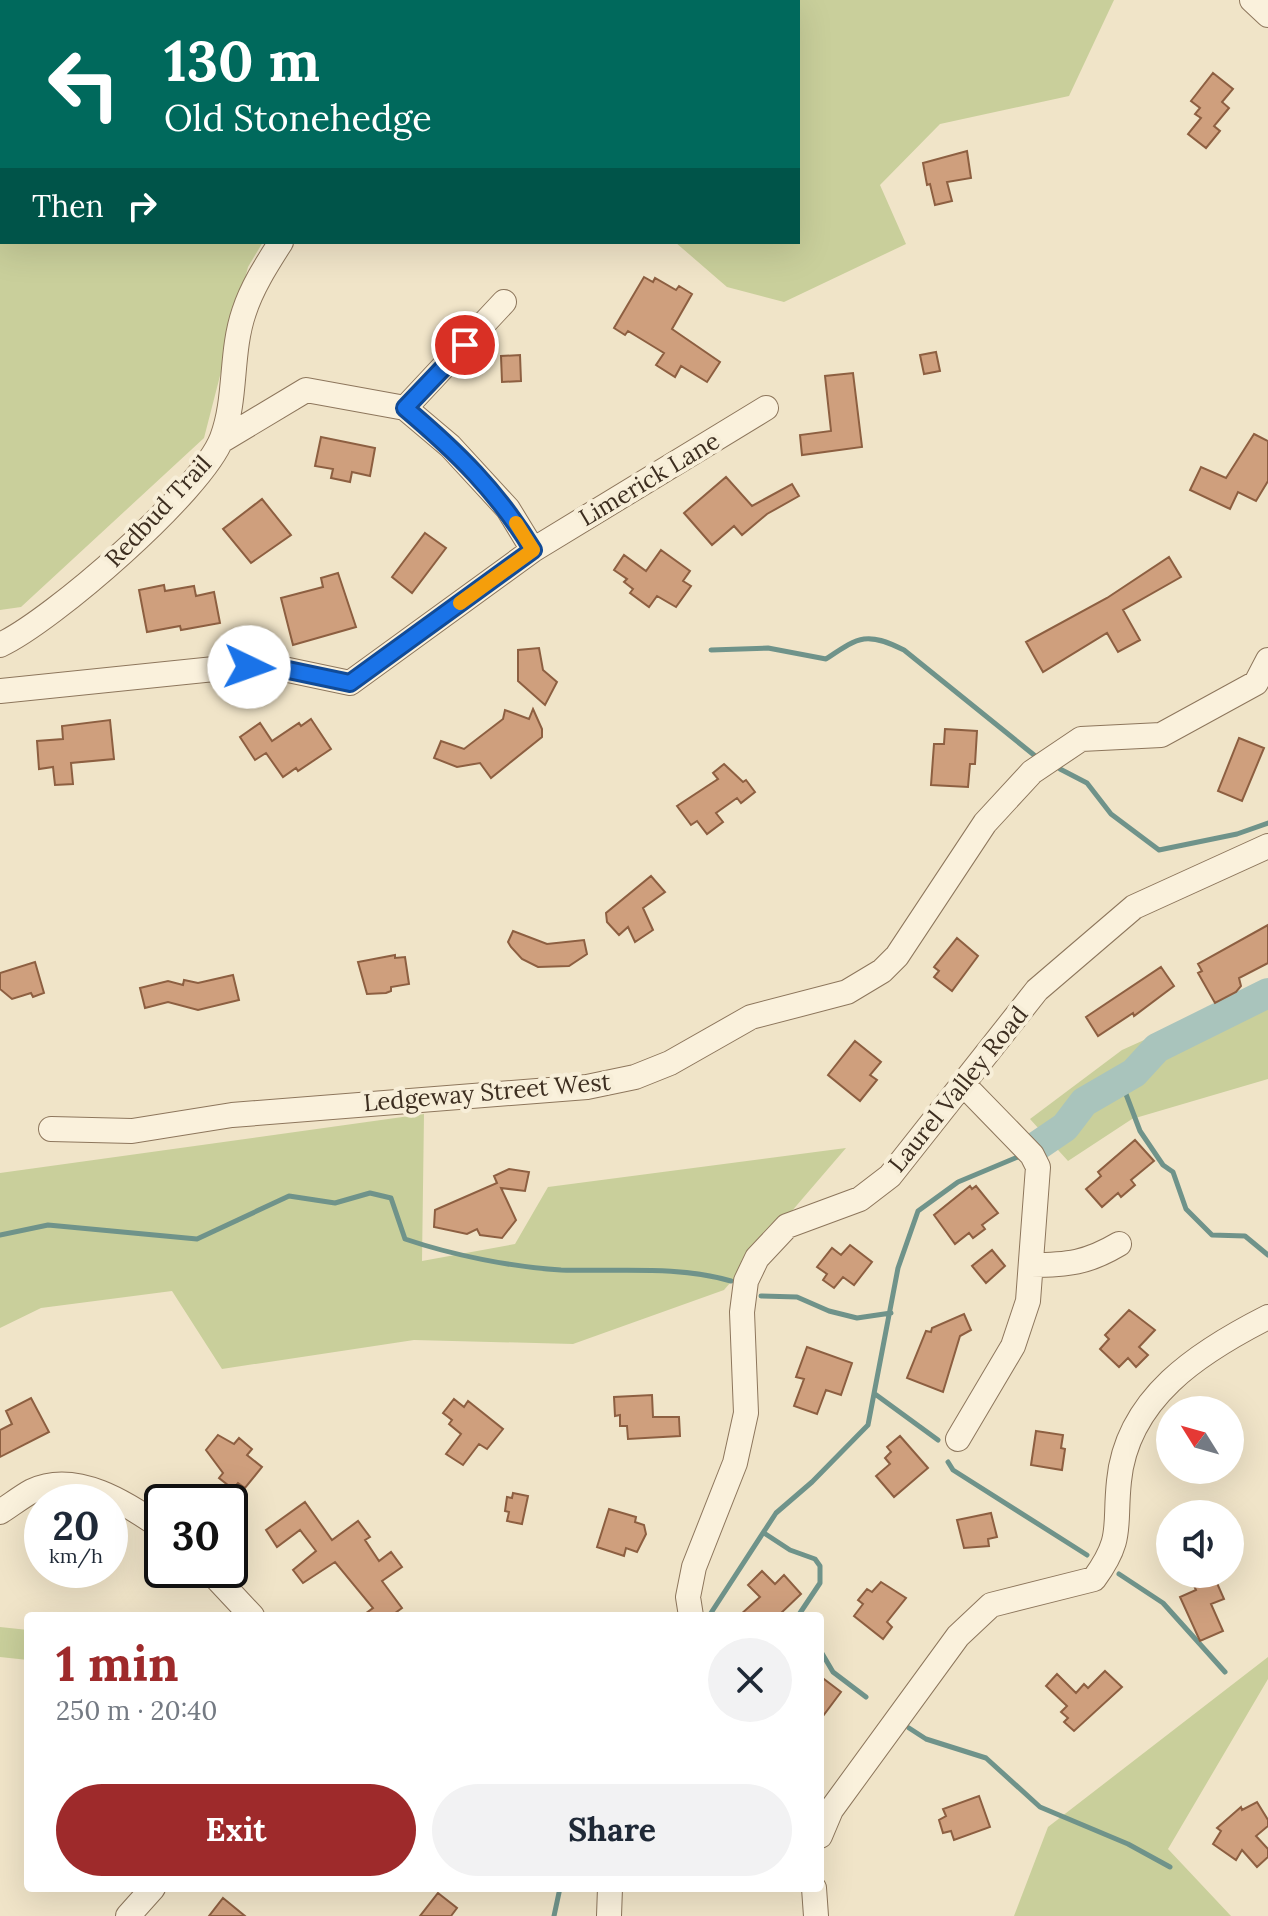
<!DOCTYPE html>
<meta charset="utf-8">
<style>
body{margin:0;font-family:Lora,serif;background:#f2f2f3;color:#1f2937;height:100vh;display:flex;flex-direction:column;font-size:30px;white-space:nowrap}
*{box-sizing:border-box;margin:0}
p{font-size:26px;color:#747a83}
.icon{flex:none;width:44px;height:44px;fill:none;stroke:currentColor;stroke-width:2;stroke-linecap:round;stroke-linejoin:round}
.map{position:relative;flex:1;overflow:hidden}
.sheet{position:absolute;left:24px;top:1612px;width:800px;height:280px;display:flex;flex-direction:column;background:#fff;border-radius:8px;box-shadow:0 8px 32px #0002}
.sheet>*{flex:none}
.top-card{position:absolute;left:0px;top:0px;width:800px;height:244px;box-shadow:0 8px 32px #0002;background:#00695c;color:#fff;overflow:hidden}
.needle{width:52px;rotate:307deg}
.buttons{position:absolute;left:1156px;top:1396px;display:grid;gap:16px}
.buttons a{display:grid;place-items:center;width:88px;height:88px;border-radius:50%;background:#fff;box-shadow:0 8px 32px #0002;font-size:40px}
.speed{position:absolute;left:24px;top:1484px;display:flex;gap:16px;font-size:40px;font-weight:700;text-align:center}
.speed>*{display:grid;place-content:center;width:104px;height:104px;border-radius:50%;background:#fff;box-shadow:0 8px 32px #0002;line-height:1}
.speed small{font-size:20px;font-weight:400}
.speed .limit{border:4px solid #111;border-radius:12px;background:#fff;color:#111}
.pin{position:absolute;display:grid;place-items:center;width:68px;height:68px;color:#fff;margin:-34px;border:4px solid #fff;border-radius:50%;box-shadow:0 2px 8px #0007}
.me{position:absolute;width:88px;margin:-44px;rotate:93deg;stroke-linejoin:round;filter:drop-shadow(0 0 6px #0008)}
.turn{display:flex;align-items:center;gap:28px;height:168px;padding:0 32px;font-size:36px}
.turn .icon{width:104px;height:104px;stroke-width:2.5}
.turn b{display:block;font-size:56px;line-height:68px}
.then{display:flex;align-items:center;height:76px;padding:0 32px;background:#0003;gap:16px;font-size:30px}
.round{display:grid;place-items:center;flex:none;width:84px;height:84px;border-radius:42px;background:#f2f2f3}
.overview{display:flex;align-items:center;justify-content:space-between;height:136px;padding:0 32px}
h1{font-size:48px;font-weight:700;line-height:60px;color:#9e2a2b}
.cta{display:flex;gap:16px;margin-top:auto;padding:16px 32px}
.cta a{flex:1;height:92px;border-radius:48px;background:#9e2a2b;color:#fff;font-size:32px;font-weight:700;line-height:92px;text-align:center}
.cta a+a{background:#f2f2f3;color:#1f2937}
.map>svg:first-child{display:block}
.green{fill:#c9cf9b}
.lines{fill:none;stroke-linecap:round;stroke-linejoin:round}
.stream{stroke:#6f938a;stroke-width:5}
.river{stroke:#a9c4bc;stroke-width:30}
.building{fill:#cf9f7d;stroke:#8d5f41;stroke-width:2}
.minor-casing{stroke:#8d765c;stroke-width:26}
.minor{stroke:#faf1dc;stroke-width:24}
.route-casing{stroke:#114b97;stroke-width:20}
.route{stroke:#1a73e8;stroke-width:14}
.slow{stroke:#f59e0b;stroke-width:14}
.labels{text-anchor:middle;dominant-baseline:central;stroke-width:8;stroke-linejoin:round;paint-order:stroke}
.street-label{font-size:24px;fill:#3d2e20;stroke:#f7eed8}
</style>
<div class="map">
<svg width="1268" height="1916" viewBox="0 0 1268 1916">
<rect width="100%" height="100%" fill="#f0e4c8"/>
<path class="green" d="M0,0H401L2,2V242H263L248,267L204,438L21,607L0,610Z
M786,0H1114L1069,96L940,124L880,185L906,244L784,302L727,287L675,242H798V2H784Z
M1268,984V1079L1132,1119L1068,1161L1030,1119L1122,1050Z
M424,1114L422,1261L515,1244L548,1187L846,1148L724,1290L573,1344L414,1340L222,1369L172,1291L41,1308L0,1328V1173Z
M0,1627L28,1630V1660L0,1657Z
M1268,1657V1679L1168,1849L1231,1916H1014L1048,1827Z"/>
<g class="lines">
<path class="stream" d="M72,2L73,0
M0,162L2,159
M711,650L768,648L826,659C859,637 866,631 904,650L1034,755
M1060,769L1087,783L1111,814L1159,850L1237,834L1268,823
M1121,1081L1140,1131L1163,1165L1173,1172L1186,1209L1212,1235L1245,1236L1268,1255
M0,1235L48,1225L197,1239L289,1196L335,1203L370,1193L391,1198L405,1239C452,1255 511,1267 561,1270C617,1272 677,1265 731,1281
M761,1296L797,1297L829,1311L857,1318L891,1313
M875,1394L938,1440
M948,1462L953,1470L1087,1555
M764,1533L790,1550L815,1559L820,1566V1583L798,1616
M1119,1574L1163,1603L1225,1672
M709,1616L776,1513L812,1482L868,1425L898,1268L918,1211L958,1182L1020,1156
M820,1650L833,1672L866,1697
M909,1728L926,1739L986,1758L1040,1807L1128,1844L1170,1867
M554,1916L560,1888"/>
<path class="river" d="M1037,1146L1065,1127L1084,1102L1134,1073L1157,1048L1268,993"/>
</g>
<path class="building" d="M1213,73L1233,89L1222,102L1229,108L1214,126L1220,131L1206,148L1188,134L1201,118L1195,114L1200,108L1191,101Z
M967,151L971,178L947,182L952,201L935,205L930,184L927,185L923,163Z
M644,277L653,282L655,278L676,290L679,286L692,294L672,329L720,362L707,382L681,366L675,377L656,365L664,353L628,331L625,335L614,328Z
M936,352L940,371L924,374L920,355Z
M520,355L521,381L502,382L501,356Z
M853,373L862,447L802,455L800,435L831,431L825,376Z
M1254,434L1268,441V481L1256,501L1238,492L1230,509L1190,490L1201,467L1226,478Z
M321,437L375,448L370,476L352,472L350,482L331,478L333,469L315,466Z
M726,477L752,506L792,484L799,496L767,514L742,535L734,526L712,545L684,513Z
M262,499L291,535L251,563L223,529Z
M425,533L446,548L412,593L392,577Z
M661,550L690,571L683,581L691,586L676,607L657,596L649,607L630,593L633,589L624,582L627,579L614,570L624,555L646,571Z
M1169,557L1181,577L1123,610L1140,640L1118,652L1107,633L1043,672L1026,642L1107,598Z
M338,573L356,627L293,645L281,598L323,587L321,578Z
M164,585L165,591L194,586L196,596L214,592L220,623L181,630L180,626L147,632L139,590Z
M539,648L543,670L557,682L545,705L518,681V650Z
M533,709L542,729V737L491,778L480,763L457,767L434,758L441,741L464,749L503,719L505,710L529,719Z
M311,719L331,749L298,771L296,768L283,777L266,753L255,760L240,737L260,723L272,741L299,723L301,726Z
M110,720L114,759L71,763L73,784L55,785L53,767L39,769L37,741L63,739L62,726Z
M945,729L977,731L975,764H970L968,787L931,785L934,744H944Z
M1239,738L1264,748L1242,801L1218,791Z
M724,764L743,782L746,780L755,792L741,803L737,798L716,813L723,822L707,834L697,821L691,825L677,806L718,779L713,773Z
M651,876L665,892L643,908L653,930L635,942L628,927L619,935L607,922L606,913Z
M1268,925V963L1239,978L1241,986L1236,992L1215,1003L1198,973L1202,971L1198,964Z
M513,931L547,944L584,940L587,954L569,966L538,967L522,959L511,947L508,942Z
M957,938L978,956L952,991L934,977L939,971L934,967Z
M395,955V958L405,957L409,984L391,987V991L386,993L367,994L358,962Z
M35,962L44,993L33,997L31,993L12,999L0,989V973Z
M1161,967L1174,986L1134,1016L1133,1013L1098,1036L1086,1017Z
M233,975L239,1000L198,1010L168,1002L145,1008L140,988L168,981L183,985L184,980L198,983Z
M855,1041L881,1062L870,1075L877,1080L860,1101L828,1075Z
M1135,1140L1154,1161L1131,1180L1135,1185L1121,1197L1118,1193L1102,1207L1086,1189L1101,1176L1098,1172Z
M509,1169L529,1172L525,1191L501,1188L516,1220L502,1238L480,1235L477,1229L467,1234L434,1227L435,1210L497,1183L494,1176Z
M970,1186L972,1189L976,1186L998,1213L982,1225L985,1229L973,1238L969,1233L955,1244L934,1215Z
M850,1245L872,1262L854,1285L843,1277L834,1288L823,1280L827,1274L817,1267L832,1248L841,1255Z
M992,1250L1005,1266L986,1283L972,1266Z
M1129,1310L1155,1330L1139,1347L1148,1355L1136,1367L1128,1358L1119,1367L1100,1349L1109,1339L1105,1335Z
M964,1314L971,1330L960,1336L943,1392L907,1378L926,1331L931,1332L932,1328Z
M807,1347L852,1363L841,1395L826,1390L817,1414L794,1406L804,1379L796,1377Z
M652,1395L653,1417H679L680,1436L628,1439L627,1426H620V1415L615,1416L614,1397Z
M31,1398L49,1432L0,1457V1430L12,1424L6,1411Z
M454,1399L464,1407L468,1401L503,1429L487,1449L479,1444L463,1465L446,1454L461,1434L449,1424L452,1420L443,1413Z
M1036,1431L1063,1435L1061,1448L1065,1449L1062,1470L1031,1465Z
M218,1435L234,1444L239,1438L252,1449L247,1455L262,1467L245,1488L238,1483L233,1489L219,1478L223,1473L206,1450Z
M900,1436L928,1468L894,1497L876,1476L890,1464L885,1458L891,1452L887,1447Z
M513,1493L528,1496L522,1524L507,1521L509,1512L505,1511L507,1497L512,1498Z
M305,1502L332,1540L358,1521L370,1537L365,1540L379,1561L391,1552L402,1567L382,1581L402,1608L391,1616H362L373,1608L335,1562L303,1583L293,1570L316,1551L300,1530L277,1547L266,1530Z
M609,1509L636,1517L635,1522L644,1525L646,1534L637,1552L626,1548L624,1556L597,1547Z
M991,1513L997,1537L988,1539L989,1546L964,1548L957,1520Z
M762,1571L775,1584L784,1575L801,1594L778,1616H739L760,1597L748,1585Z
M1203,1574H1213L1224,1599L1211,1604L1223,1631L1200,1641L1180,1597L1196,1590L1191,1579Z
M881,1582L906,1598L887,1622L892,1627L883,1639L854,1616L863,1604L858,1600L867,1589L872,1592Z
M1105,1671L1122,1687L1074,1731L1064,1722L1068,1718L1061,1712L1067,1706L1046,1686L1057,1674L1076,1693L1084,1684L1088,1688Z
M820,1676L841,1692L820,1720Z
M979,1796L990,1827L954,1840L951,1831L943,1833L939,1820L946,1816L943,1809Z
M1257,1802L1268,1820V1826L1256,1836L1268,1849V1857L1257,1867L1242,1850L1236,1860L1213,1844L1221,1831L1217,1828L1241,1807L1242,1810Z
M438,1893L457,1908L451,1916H420Z
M223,1898L245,1916H209Z"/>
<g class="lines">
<g class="minor-casing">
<path id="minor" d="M1252,0L1268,15
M430,2L433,0
M405,408L504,302
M221,441L306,390L405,408L450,446L508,509L533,550
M0,645C52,621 202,491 222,438C237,398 230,353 244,312C252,287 267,264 281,242
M1256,683L1268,660
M0,691L224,668L274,667L350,683L533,550L766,408
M51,1129L132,1131L232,1115L587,1087L635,1077L670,1063L751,1017L847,992L882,971L897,956L985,823L1032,772L1081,739L1161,735L1256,683
M1031,1265C1068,1265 1087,1263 1119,1244
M958,1439L1013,1346L1028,1301L1038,1167L1032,1155L964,1085
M0,1512C11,1505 21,1497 32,1491C76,1470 128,1504 162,1528
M209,1570L252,1616
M691,1616L688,1597L694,1567L735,1463L746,1413L742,1312L746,1281L757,1258L787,1226L860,1199L890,1176L1037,990L1134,907L1268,846
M820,1836L831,1810L958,1636L991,1605L1094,1579C1124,1538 1114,1527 1119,1481C1127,1398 1199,1352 1268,1317
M814,1888L816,1916
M128,1916L153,1888
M609,1916L610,1888"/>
</g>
<use href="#minor" class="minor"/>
</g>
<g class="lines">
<g class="route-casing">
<path id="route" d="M249,667H274L350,683L533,550C497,491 457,452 405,408L465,345"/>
</g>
<use href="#route" class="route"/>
<path class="slow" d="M460,603L533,550L516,523"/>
</g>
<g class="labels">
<g class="street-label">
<text transform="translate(649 479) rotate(-31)">Limerick Lane</text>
<text transform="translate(158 511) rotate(-47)">Redbud Trail</text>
<text transform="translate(958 1089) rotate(-51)">Laurel Valley Road</text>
<text transform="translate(487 1092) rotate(-5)">Ledgeway Street West</text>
</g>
</g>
</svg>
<div class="buttons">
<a><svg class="needle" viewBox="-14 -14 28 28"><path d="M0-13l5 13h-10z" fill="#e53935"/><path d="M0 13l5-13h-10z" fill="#747a83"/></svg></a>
<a><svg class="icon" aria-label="sound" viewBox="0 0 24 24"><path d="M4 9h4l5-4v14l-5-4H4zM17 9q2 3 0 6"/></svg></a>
</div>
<div class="speed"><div>20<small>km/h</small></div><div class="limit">30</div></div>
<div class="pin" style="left:465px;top:345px;background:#d93025"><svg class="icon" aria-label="arrive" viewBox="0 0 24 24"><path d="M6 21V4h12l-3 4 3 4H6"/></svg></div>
<svg class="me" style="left:249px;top:667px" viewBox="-20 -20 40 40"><circle r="19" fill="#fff"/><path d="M0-13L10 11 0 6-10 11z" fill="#1a73e8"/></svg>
<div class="top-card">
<div class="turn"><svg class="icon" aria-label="left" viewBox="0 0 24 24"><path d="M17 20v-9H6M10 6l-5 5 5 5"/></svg><div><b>130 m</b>Old Stonehedge</div></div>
<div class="then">Then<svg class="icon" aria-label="right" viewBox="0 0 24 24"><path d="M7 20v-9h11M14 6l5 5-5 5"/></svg></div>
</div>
<section class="sheet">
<div class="overview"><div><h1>1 min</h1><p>250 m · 20:40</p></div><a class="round"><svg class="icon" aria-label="close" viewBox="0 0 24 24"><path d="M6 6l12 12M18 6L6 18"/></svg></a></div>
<div class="cta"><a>Exit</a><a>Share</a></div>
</section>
</div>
